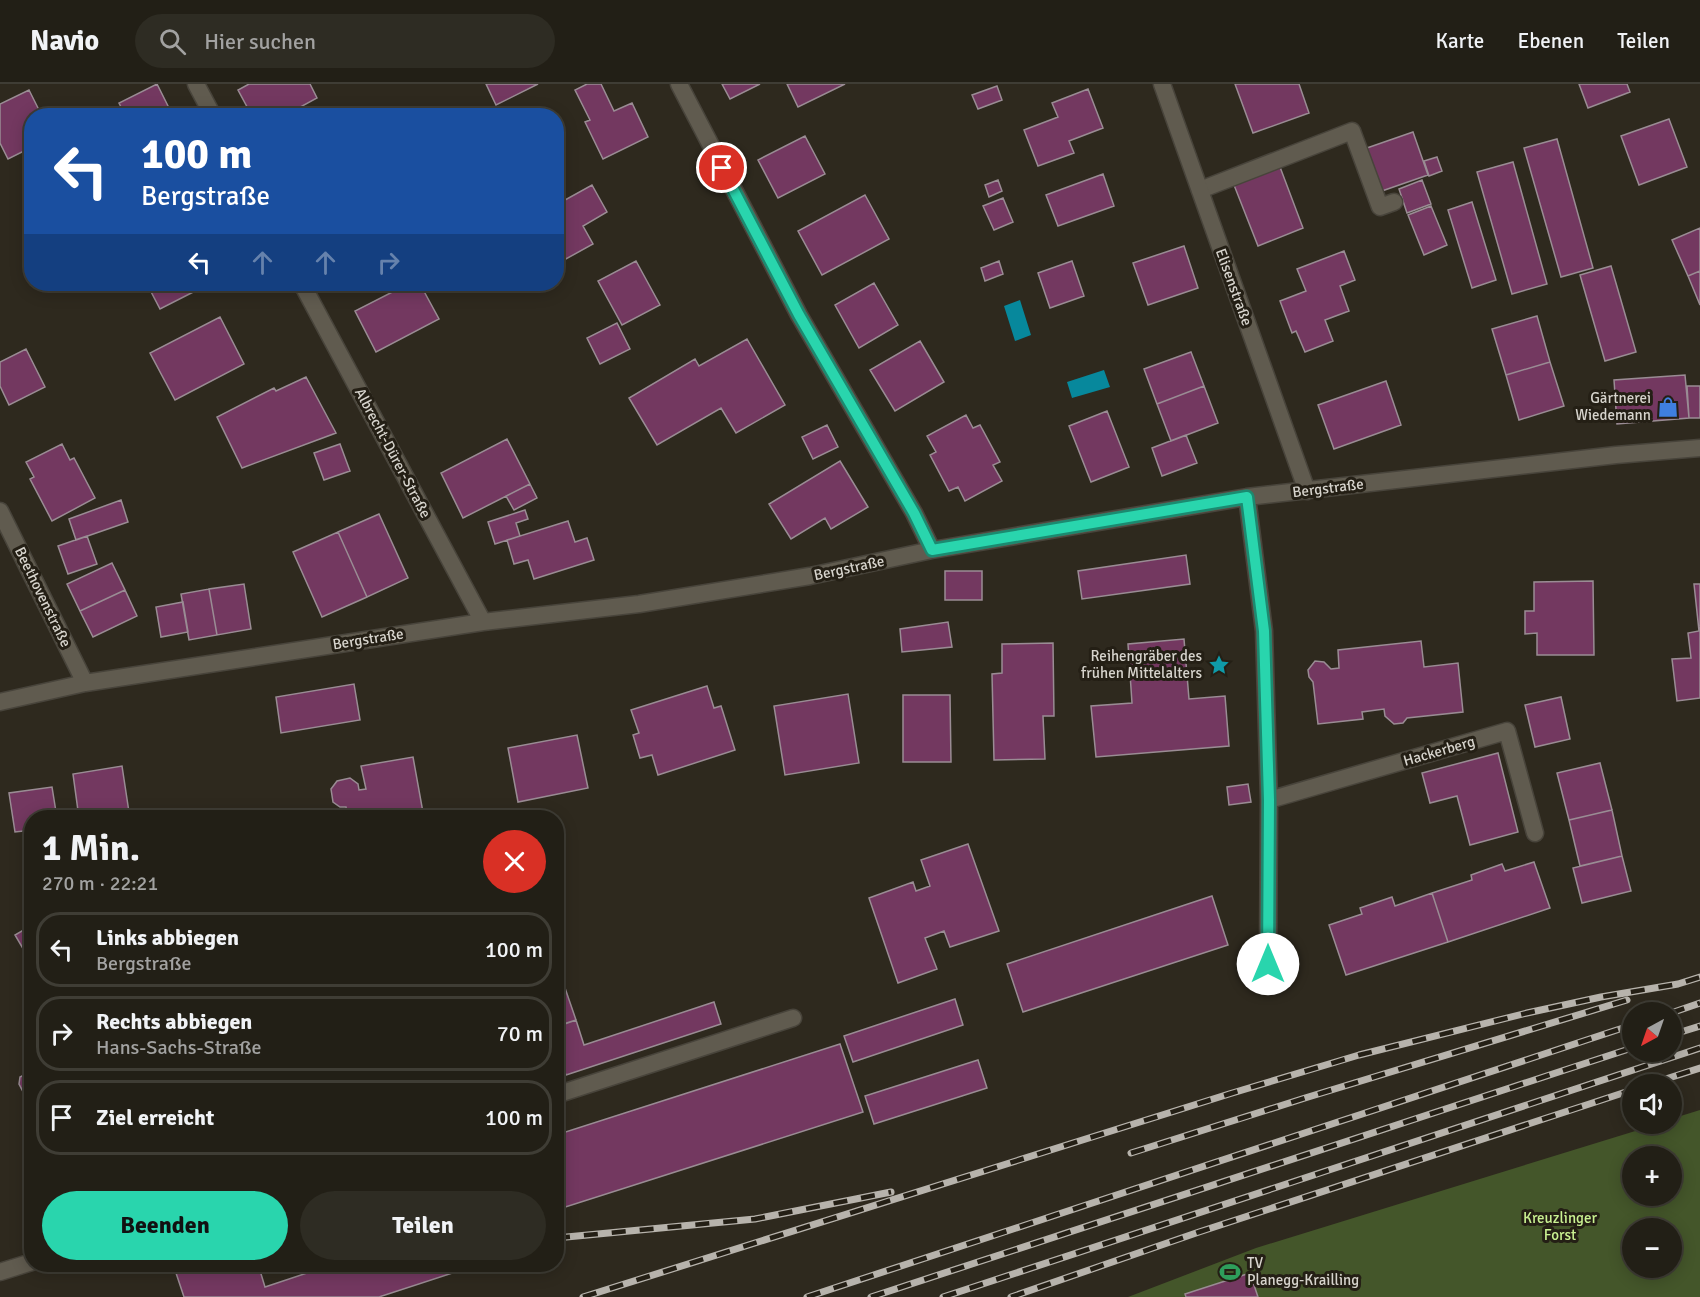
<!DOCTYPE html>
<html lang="de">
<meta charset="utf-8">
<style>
body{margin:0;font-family:Signika,sans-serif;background:#2e2c23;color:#f1f3f6;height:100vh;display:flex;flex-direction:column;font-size:22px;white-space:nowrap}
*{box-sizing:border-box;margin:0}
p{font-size:20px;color:#a2a2a1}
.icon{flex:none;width:33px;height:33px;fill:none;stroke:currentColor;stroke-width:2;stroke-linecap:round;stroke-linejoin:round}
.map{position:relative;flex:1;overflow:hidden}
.details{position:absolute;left:24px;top:726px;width:540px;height:462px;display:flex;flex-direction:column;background:#221f16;border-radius:24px;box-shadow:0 3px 15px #0003,0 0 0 2px #3f3d35}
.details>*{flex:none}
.top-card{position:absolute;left:24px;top:24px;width:540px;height:183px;border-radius:24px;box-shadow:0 3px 15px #0003,0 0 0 2px #3f3d35;background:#1a4fa0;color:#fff;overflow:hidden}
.needle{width:39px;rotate:220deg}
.fabs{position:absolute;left:1622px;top:918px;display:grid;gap:12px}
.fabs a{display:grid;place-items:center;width:60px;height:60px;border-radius:50%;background:#221f16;box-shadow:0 3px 15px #0003,0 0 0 2px #3f3d35;font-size:30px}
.pin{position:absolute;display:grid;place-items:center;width:51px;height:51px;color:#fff;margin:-26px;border:3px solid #fff;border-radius:50%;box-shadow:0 2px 6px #0007}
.me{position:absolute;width:66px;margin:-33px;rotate:0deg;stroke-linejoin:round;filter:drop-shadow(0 0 4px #0008)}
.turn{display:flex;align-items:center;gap:21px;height:126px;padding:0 18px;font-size:27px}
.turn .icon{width:78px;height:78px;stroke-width:2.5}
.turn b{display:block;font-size:42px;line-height:51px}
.lanes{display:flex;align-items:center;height:57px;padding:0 18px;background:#0003;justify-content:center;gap:30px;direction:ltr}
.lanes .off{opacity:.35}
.round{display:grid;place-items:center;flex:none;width:63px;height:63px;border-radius:32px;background:#2e2c23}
.overview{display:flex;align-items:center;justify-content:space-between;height:102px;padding:0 18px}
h1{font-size:36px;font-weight:800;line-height:45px}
.primary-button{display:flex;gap:12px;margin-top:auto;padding:12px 18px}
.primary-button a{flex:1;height:69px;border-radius:36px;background:#29d5ad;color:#111;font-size:24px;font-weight:800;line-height:69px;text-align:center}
.primary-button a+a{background:#2e2c23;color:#f1f3f6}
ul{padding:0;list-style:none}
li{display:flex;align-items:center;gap:18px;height:75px;margin:0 12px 9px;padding:0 6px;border:3px solid #3f3d35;border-radius:24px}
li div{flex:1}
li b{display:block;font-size:22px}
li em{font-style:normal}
header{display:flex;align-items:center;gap:36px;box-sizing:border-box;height:84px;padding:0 30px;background:#221f16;border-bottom:2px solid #3f3d35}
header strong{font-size:28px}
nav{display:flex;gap:33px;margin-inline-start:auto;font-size:21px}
.search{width:420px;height:54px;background:#2e2c23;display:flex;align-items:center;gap:15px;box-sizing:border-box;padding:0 21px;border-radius:33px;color:#a2a2a1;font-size:22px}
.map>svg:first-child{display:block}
.green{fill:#44562a;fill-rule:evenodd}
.water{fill:#07889c}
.building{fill:#733860;stroke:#9a8c94;stroke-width:1.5}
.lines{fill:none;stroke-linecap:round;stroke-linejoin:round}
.service-casing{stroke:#48443b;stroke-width:19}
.minor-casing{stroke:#48443b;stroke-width:19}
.service{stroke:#605b4f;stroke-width:16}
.minor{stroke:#605b4f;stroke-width:16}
.rail-casing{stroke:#b7b3ac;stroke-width:7}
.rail{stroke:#241f15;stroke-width:4.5;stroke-dasharray:14;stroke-linecap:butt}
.route-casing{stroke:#1b8a70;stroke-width:15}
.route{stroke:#29d5ad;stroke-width:10}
.labels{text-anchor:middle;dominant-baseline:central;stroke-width:6;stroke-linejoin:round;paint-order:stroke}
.street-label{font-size:15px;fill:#d7d4cd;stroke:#241f15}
.poi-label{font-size:15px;fill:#d7d4cd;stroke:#241f15;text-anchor:end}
.park-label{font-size:15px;fill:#caf292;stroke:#241f15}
</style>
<header>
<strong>Navio</strong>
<div class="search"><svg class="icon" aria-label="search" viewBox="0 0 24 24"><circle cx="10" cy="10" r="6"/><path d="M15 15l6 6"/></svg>Hier suchen</div>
<nav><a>Karte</a><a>Ebenen</a><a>Teilen</a></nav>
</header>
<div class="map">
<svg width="1700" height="1213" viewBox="0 0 1700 1213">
<rect width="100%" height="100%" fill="#2e291e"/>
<path class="green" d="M1700,1026V1213H1128L1256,1164L1658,1040H1671V1035ZM1632,1072H1671V1112H1632ZM1632,1144H1671V1184H1632Z"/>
<path class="water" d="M1020,216L1031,251L1015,257L1004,222Z
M1104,286L1110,303L1072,314L1067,298Z"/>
<path class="building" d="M157,0L172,30L169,32H121L125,31L119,19Z
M249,0H310L317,14L284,32H252L238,6Z
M486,0H538L496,21Z
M587,0H601L614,27L632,19L648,53L603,75L585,38L590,36L575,6Z
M722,0H760L730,15Z
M787,0H845L798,23Z
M1235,0H1299L1309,29L1253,49Z
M1579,0H1627L1630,8L1588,24Z
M997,2L1002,16L978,25L972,11Z
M1088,5L1103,44L1069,57L1074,69L1038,82L1024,46L1058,33L1052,19Z
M29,6L42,32H32V63L8,75L0,59V20Z
M1669,35L1687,83L1639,101L1621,52Z
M1413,48L1428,91L1379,108L1364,65Z
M805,52L825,90L778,114L758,76Z
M1557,55L1593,184L1561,193L1524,64Z
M1437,73L1442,87L1429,92L1424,77Z
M1513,78L1547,200L1512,210L1477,88Z
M1280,83L1303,144L1258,162L1234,101Z
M1103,90L1114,122L1058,142L1046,111Z
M998,96L1002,107L989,113L985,101Z
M1422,96L1431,120L1407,129L1399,105Z
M592,101L607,128L583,142L593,160L564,176L556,164V121Z
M865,111L889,155L822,191L798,147Z
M1003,114L1013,138L994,146L983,122Z
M1472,118L1496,196L1472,204L1448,126Z
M1431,122L1447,161L1424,171L1408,131Z
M1700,144V187L1688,192L1672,156Z
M1184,162L1198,204L1148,221L1133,179Z
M1344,167L1355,196L1340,202L1349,227L1325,236L1333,257L1305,268L1296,247L1292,249L1280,217L1306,207L1297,185Z
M636,177L660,221L622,241L598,197Z
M999,177L1003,190L985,197L981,184Z
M1072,177L1084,212L1050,224L1038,189Z
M1611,182L1636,268L1605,277L1580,191Z
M1700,187V221L1688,192Z
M874,199L898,241L859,264L835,221Z
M147,200H209L160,225Z
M408,200H420L439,235L376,268L355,227Z
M1537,232L1550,278L1506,291L1492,245Z
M220,233L244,280L175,316L150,269Z
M617,239L630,265L600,280L587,254Z
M747,255L785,321L736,349L721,324L657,361L629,314L695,275L699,282Z
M920,257L944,298L895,327L870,286Z
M26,265L45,303L9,321L0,302V278Z
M1191,268L1204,302L1157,320L1144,285Z
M1550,278L1564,322L1519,336L1506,291Z
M1685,291L1689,334L1617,340L1614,296Z
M306,293L336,349L242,384L217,333L274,304L276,307Z
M1386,297L1401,341L1334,365L1318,321Z
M1204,302L1218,339L1171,357L1157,320Z
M1687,302H1700V334H1689Z
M1107,327L1129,383L1091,398L1069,342Z
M966,331L973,344L980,341L1000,378L993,381L1002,397L965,417L958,403L949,407L930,371L936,368L927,352Z
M827,341L838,363L813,375L802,353Z
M1186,351L1197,379L1162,392L1152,364Z
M507,355L530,400L463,434L441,389Z
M62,360L70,376L74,374L95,414L52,437L30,395L34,393L26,378Z
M340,360L350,387L324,396L314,369Z
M840,377L868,423L831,445L825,434L791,455L769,420Z
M530,400L537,414L514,426L506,412Z
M121,416L128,438L76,456L69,435Z
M525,426L528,435L516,439L520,452L495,460L488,438Z
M379,430L408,494L367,513L338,448Z
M568,437L575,458L587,454L594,476L534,495L528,476L514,480L507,456Z
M338,448L367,513L322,533L293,468Z
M87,452L97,480L68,490L58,462Z
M1186,471L1190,500L1082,515L1078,487Z
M112,479L125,506L80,527L67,500Z
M945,487H982V516H945Z
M1593,497L1594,571H1537V549L1525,550V527H1534V498Z
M244,500L251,545L217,551L209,505Z
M1694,500H1700V614L1677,617L1672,575L1691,574L1688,549L1699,547Z
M209,505L217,551L189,556L181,510Z
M125,506L137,532L93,553L80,527Z
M183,518L188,548L161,553L156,523Z
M948,538L952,563L902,568L900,545Z
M1184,555L1189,615L1225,612L1229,662L1096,673L1091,622L1132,619L1128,560Z
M1421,557L1424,583L1458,579L1463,628L1407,634L1403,639L1394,640L1385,632L1384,625L1362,628L1363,635L1318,640L1313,598L1309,593L1308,586L1315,577L1324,578L1331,585L1339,584L1338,566Z
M1053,559L1054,632H1043L1045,675L994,676L992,590L1002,589V560Z
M354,600L360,636L281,649L276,613Z
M707,602L714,624L721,622L735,666L658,691L652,671L640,674L633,651L639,649L631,626Z
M848,610L859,679L785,691L774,622Z
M903,611H950L951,678H903Z
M1561,613L1570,655L1535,663L1525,621Z
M577,651L588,704L518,718L508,664Z
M1498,669L1518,748L1470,761L1457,712L1430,719L1422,689Z
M413,673L424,734H348L346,723H340L333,718L331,705L337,697L350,694L358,700L359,706L366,705L361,682Z
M1600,679L1612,726L1569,736L1557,689Z
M122,682L129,728L140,727L142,734H79L73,690Z
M1248,700L1251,718L1229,721L1227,703Z
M52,703L57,734H32V746L15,748L9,709Z
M1612,726L1622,772L1580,782L1569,736Z
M968,760L999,847L950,863L944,847L925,854L937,885L898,899L869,814L913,798L916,807L930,802L921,776Z
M1622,772L1631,807L1582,819L1573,784Z
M1534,778L1550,824L1448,858L1432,809L1472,796L1471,791L1502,780L1505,787Z
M1432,809L1448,858L1346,891L1329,841L1362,830L1360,824L1392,813L1395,822Z
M1212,812L1228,861L1023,928L1007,880Z
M32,841V880L15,851Z
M564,901L576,936L557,942L556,904Z
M955,915L963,941L853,978L844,952Z
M714,918L721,940L566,991L559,969L556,970V943L576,936L584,961Z
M840,960L863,1028L556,1126V1051Z
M978,976L987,1004L874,1040L865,1012Z
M32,987V1025L19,1000L20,993Z
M173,1180H258L265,1203L334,1180H480L379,1213H184Z
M1250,1189L1258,1213H1186L1185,1210Z"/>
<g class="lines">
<g class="service-casing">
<path id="service" d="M1200,106L1352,47L1380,123L1394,118
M556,1011L793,934
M0,1188L32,1178"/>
</g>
<g class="minor-casing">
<path id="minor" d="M196,0L213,32
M679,0L799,231L914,429L932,466
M1162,0L1307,407
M302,200L483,538
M1247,413L1264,547L1269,716L1268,880
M0,427L85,599
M0,618L85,599L483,538L639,520L810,492L932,466L1247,413L1616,371L1700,364
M1269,716L1507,647L1535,749"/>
</g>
<use href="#service" class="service"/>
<use href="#minor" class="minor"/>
<g class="rail-casing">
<path id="rail" d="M1671,929L1700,919
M1671,951L1700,942
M1650,1000L1700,984
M1131,1069L1305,1014L1627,916
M556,1154L755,1135L891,1108
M583,1213L1229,1010L1359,971L1527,929L1601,913L1678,900L1700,893
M807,1213L1632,941
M871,1213L1632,964
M943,1213L1700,964
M1011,1213L1199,1148L1632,1006"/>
</g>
<use href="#rail" class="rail"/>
</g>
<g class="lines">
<g class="route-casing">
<path id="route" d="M722,84L799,231L914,429L932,466L1247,413L1264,547L1269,716L1268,880"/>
</g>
<use href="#route" class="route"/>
</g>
<defs>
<g id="shop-bare" transform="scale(1.62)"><path d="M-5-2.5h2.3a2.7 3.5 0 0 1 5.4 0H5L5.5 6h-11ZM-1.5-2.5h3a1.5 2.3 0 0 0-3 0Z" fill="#3f7fe0" stroke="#241f15" stroke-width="2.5" paint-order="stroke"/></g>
<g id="sight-bare" transform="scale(1.62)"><path d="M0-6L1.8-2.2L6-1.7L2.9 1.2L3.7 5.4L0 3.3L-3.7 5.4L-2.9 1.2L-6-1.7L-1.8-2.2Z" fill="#0f9aa8" stroke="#241f15" stroke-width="2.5" paint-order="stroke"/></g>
<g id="stadium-bare" transform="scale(1.62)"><path d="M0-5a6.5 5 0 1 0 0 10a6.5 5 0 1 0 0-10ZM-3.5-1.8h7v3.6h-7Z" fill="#2e9e5b" stroke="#241f15" stroke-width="2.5" paint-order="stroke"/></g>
</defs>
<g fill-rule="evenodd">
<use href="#shop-bare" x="1668" y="323"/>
<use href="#sight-bare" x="1219" y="581"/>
<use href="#stadium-bare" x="1230" y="1188"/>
</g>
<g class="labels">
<g class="street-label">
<text transform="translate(1234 203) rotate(70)">Elisenstraße</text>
<text transform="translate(393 369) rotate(62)">Albrecht-Dürer-Straße</text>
<text transform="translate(1328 404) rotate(-7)">Bergstraße</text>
<text transform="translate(849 484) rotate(-12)">Bergstraße</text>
<text transform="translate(43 513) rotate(64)">Beethovenstraße</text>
<text transform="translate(368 555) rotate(-9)">Bergstraße</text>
<text transform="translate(1439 667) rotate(-16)">Hackerberg</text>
</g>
<g class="poi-label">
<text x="1651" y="314">Gärtnerei<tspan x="1651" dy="17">Wiedemann</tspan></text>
<text x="1202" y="572">Reihengräber des<tspan x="1202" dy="17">frühen Mittelalters</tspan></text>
<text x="1247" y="1179" text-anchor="start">TV<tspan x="1247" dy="17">Planegg-Krailling</tspan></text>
</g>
<g class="park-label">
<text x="1560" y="1134">Kreuzlinger<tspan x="1560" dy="17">Forst</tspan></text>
</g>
</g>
</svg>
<div class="fabs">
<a><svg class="needle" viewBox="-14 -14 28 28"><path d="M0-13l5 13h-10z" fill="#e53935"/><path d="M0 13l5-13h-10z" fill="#a2a2a1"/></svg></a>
<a><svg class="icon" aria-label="sound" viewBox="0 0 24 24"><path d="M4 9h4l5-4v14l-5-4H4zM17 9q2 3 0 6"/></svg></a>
<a>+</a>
<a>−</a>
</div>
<div class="pin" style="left:722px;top:84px;background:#d93025"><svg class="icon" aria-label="arrive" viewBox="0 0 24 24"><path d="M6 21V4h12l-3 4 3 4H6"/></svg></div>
<svg class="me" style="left:1268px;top:880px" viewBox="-20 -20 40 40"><circle r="19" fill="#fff"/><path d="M0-13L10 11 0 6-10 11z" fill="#29d5ad"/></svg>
<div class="top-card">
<div class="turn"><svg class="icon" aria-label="left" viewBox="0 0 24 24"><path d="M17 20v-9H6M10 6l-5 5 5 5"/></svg><div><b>100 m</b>Bergstraße</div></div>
<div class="lanes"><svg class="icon" aria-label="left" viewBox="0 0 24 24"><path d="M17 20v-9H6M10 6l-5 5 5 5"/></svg><svg class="icon off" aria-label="ahead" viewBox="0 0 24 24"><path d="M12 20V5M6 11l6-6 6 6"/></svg><svg class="icon off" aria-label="ahead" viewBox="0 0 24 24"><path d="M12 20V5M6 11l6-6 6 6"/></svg><svg class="icon off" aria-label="right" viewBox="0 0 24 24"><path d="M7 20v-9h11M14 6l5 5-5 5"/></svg></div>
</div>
<section class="details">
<div class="overview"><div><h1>1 Min.</h1><p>270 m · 22:21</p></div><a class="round" style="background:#d93025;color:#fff"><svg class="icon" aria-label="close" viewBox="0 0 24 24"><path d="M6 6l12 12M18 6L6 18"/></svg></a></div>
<ul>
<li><svg class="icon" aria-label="left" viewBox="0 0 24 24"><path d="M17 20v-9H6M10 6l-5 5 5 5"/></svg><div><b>Links abbiegen</b><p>Bergstraße</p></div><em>100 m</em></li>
<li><svg class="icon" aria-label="right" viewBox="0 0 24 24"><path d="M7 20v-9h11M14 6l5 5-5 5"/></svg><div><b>Rechts abbiegen</b><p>Hans-Sachs-Straße</p></div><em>70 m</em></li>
<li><svg class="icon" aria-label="arrive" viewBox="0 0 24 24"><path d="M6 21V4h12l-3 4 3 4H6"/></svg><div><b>Ziel erreicht</b></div><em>100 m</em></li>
</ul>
<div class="primary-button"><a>Beenden</a><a>Teilen</a></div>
</section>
</div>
